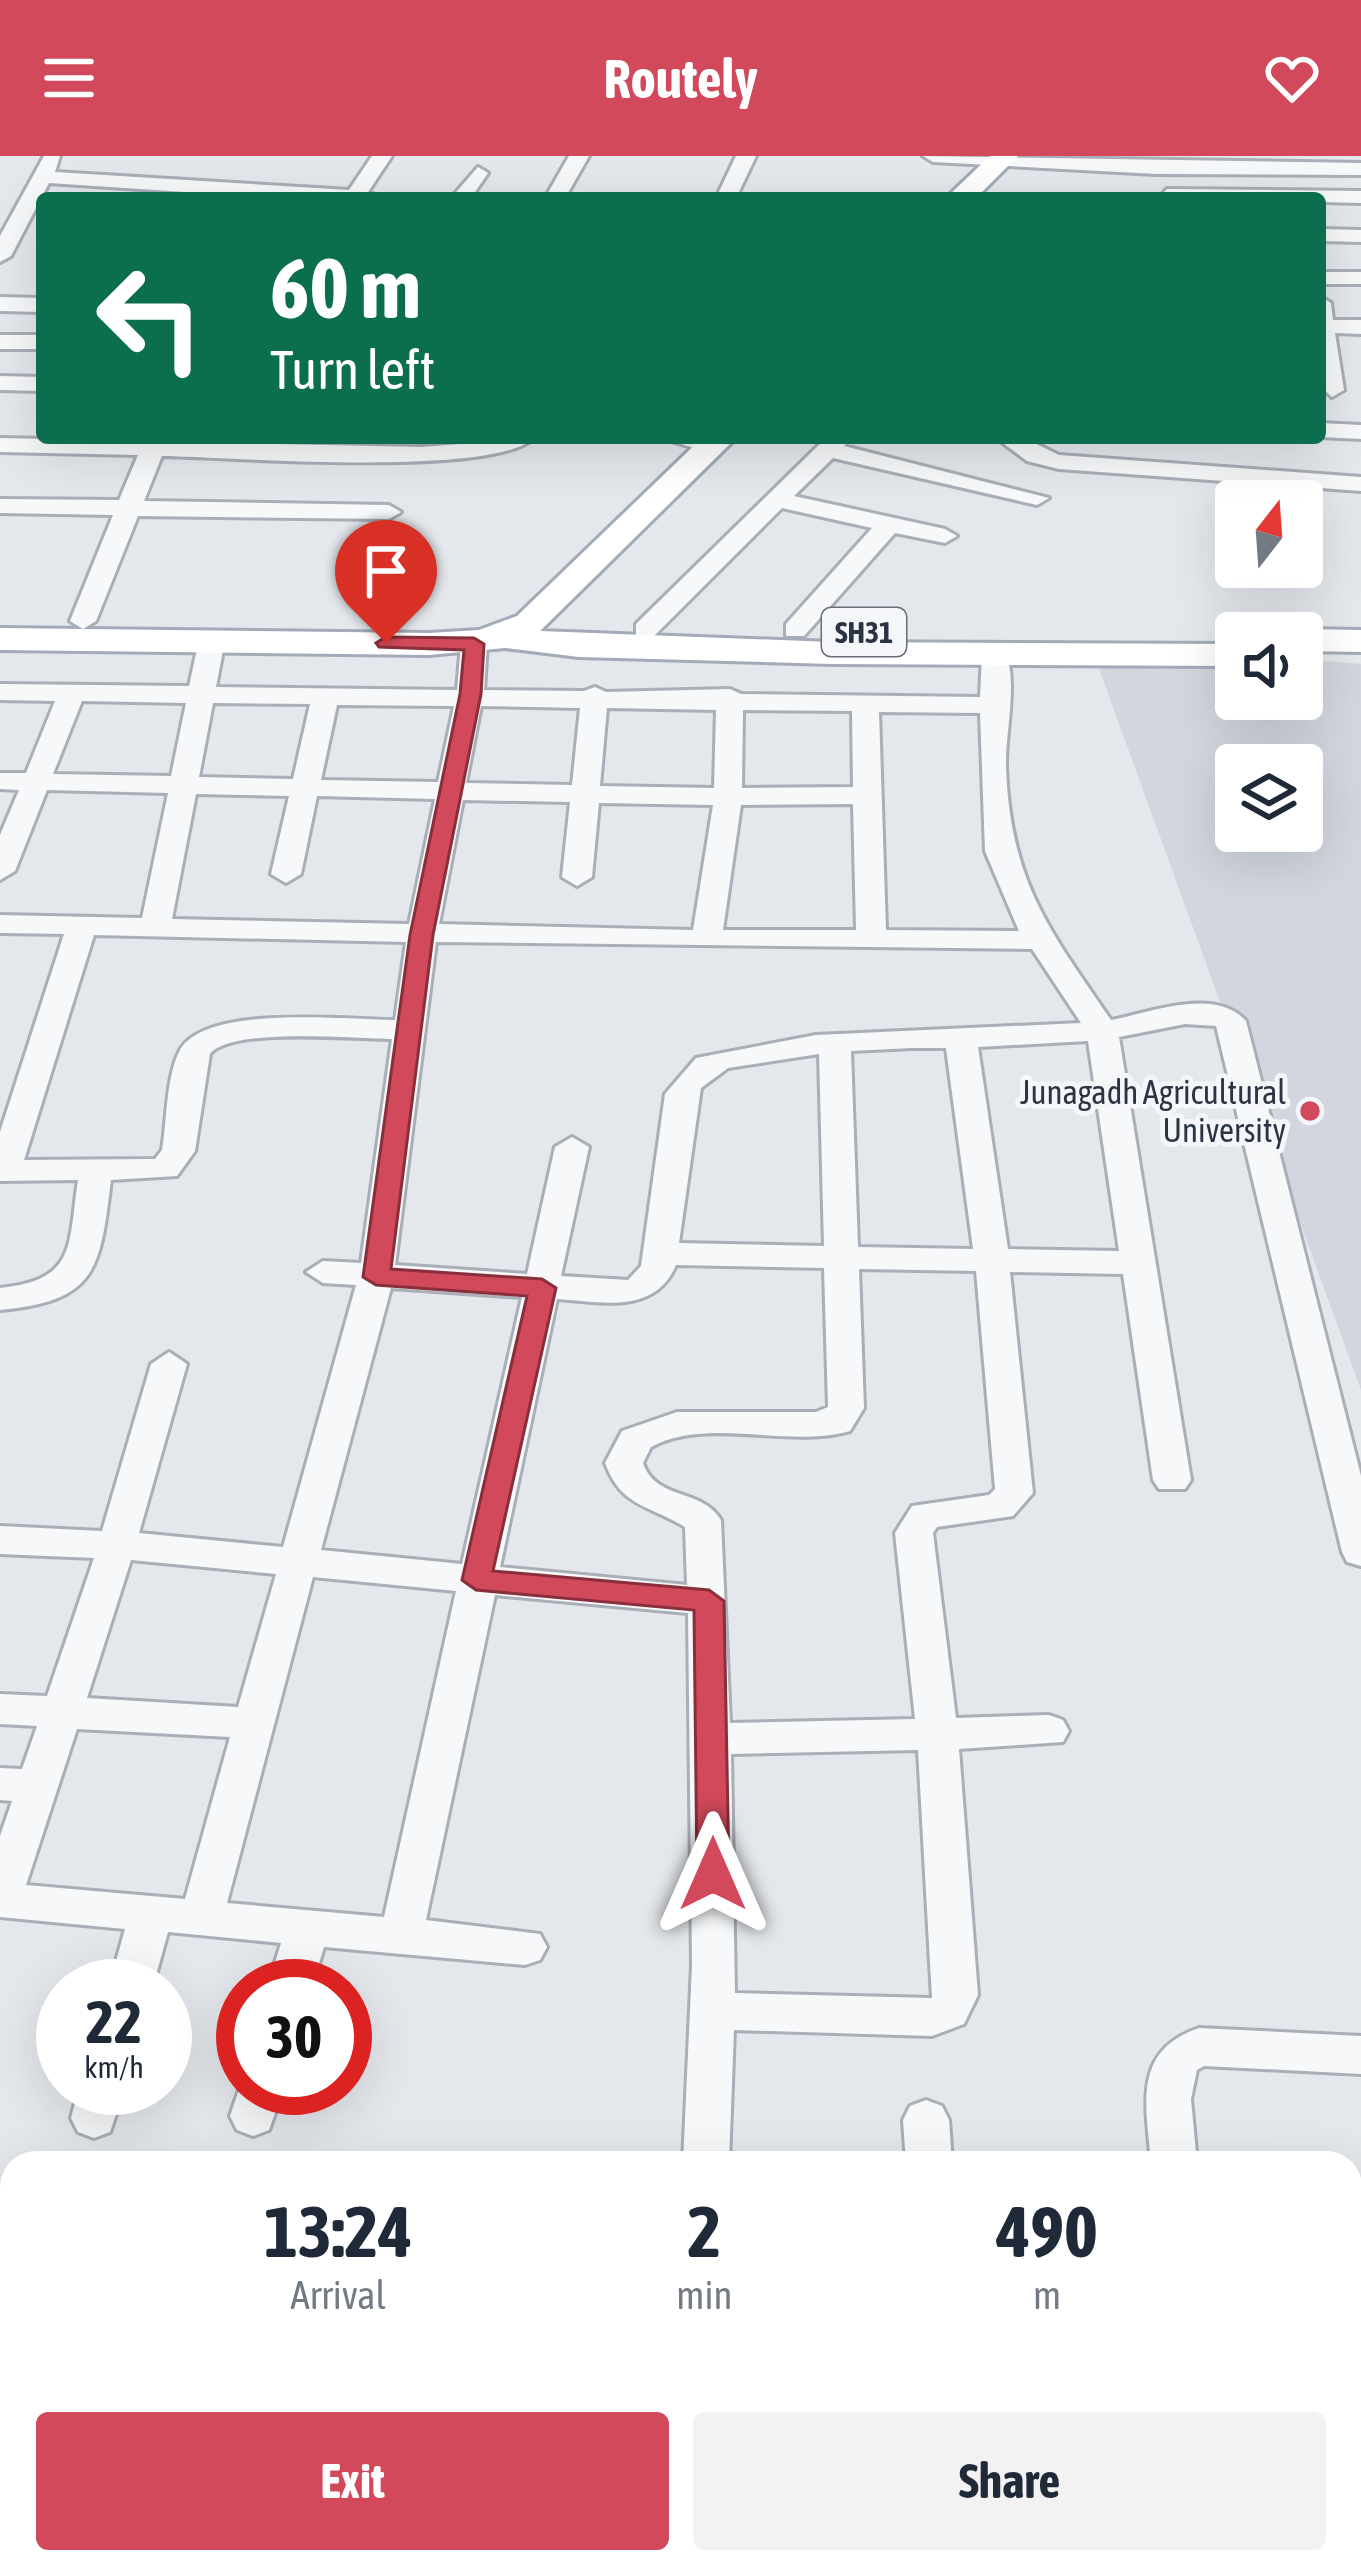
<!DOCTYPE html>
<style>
body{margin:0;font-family:"Asap Condensed",sans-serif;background:#f2f2f3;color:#1f2937;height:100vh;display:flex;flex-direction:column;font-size:45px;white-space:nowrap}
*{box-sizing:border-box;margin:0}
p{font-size:39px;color:#747a83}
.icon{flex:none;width:66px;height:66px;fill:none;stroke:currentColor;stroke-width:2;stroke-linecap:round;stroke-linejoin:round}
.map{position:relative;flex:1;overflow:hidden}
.sheet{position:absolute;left:0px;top:1995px;width:1362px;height:423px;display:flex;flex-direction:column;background:#fff;border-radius:36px 36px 0 0;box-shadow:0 12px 48px #0002}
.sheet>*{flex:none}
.top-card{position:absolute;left:36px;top:36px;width:1290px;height:252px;border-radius:12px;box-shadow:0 12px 48px #0002;background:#0b6e4f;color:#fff;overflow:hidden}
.needle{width:78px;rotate:17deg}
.tools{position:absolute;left:1215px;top:324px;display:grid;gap:24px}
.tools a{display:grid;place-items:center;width:108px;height:108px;border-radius:12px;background:#fff;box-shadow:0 12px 48px #0002;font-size:60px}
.speed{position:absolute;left:36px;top:1803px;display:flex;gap:24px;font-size:60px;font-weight:700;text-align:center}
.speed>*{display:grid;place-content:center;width:156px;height:156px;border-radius:50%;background:#fff;box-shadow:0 12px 48px #0002;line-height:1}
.speed small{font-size:30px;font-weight:400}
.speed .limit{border:18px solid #d22;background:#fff;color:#111}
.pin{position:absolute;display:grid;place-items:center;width:102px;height:102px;color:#fff;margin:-123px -51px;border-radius:50% 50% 50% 0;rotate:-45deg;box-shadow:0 0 12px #0007}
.pin .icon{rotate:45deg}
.me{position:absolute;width:132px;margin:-66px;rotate:0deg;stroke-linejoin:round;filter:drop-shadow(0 0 9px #0008)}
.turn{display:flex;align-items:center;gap:42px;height:252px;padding:0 36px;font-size:54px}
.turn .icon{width:156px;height:156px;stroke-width:2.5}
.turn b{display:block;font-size:84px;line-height:102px}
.eta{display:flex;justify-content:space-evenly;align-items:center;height:204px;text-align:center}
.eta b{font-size:72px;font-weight:700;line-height:84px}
.cta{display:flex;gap:24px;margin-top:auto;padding:24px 36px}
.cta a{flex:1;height:138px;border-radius:12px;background:#d1495b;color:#fff;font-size:48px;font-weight:700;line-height:138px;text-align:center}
.cta a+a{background:#f2f2f3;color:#1f2937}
header{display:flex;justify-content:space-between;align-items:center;height:156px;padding:0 36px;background:#d1495b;color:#fff;font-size:54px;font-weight:700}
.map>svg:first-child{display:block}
.built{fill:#d2d6de;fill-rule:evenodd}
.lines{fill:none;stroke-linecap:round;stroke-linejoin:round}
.minor-casing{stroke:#a9aeb7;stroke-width:6}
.major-casing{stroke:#a3abb8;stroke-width:6}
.minor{fill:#f7f8fa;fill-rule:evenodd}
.major{fill:#fff;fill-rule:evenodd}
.route{fill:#d1495b;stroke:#882f3b;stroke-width:3}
.poi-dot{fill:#d1495b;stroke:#f4f6f9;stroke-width:4.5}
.labels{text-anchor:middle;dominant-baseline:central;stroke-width:10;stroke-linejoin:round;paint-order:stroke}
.shield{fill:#f4f6f9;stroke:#676e7b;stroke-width:3}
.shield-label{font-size:30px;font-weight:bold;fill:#2b3445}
.poi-label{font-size:33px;fill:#2b3445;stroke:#f4f6f9;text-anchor:end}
</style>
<header><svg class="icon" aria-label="menu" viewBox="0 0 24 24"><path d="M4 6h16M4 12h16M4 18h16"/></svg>Routely<svg class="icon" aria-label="heart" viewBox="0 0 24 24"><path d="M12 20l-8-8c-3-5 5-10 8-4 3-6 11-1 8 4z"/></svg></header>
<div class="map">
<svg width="1361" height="2417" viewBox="0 0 1361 2417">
<rect width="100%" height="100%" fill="#e4e7ec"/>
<path class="built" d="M1089,485L1236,497V543H1302V503L1361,508V1234ZM1236,609H1302V675H1236Z"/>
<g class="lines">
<g class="minor-casing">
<path id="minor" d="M44,0H60L55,16L349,34L372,0H392L368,36L382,42H276L49,27L11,100L0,106V80Z
M569,0H589L565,42H545Z
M736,0H756L736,42H716Z
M923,0L1361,7V19L1156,18L933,6Z
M478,11L488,17L471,42H451Z
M1167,33L1361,35V47L1159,42Z
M1320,73L1361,74V86L1320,85Z
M1320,116H1361V128H1320Z
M1320,140L1331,147L1333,164H1361V178L1335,177L1344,234L1332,241L1320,230Z
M0,141L42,142V156L0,155Z
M0,179H42V193H0Z
M0,220L42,221V235L0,234Z
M1320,267L1361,269V283L1320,281Z
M0,282L422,291L534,282C491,322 231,301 162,300L144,345L389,349L401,356L389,363L138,360L96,465L83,473L70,465L113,359L0,357V343L119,344L138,299L0,296Z
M662,282H706L722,290L710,297Z
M826,282H851L844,290L1049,342L1037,349L833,302L794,340L945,373L957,380L945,387L895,377L804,480H786V468L872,372L782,352L654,480H636V468Z
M996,282H1024L1059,299L1361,321V335L1059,313L1027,305Z
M212,476L225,484L216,531L457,534L461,488L474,480L487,488L484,534L584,535L595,531L606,536L730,533L741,538L980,541L982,498L986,492H1004C1019,524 1005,576 1006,611C1010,725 1049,774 1111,864C1149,857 1215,830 1246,865L1361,1320V1410L1347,1406L1342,1396L1216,870L1185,868L1119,881L1191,1324L1185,1333H1159L1153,1324L1123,1118L1010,1116L1033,1337L1013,1360L937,1371L933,1377L956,1562L1049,1559L1063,1564L1069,1575L1063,1586L959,1593L978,1839L964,1868L932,1880L734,1874L729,2007H683L692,1809L688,1457L495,1439L426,1764L540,1778L547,1791L540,1804L525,1809L324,1791L312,1830H268L281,1787L168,1776L153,1830H109L125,1773L0,1761V1680L12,1645L0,1644V1612L22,1613L37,1570L0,1568V1538L47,1540L94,1402L0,1398V1370L102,1375L151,1208L169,1196L187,1208L139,1377L283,1391L356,1129L323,1127L306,1116L323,1105L361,1107L392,883C355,883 231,871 210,898L195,995L177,1020L111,1024C100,1112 98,1145 0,1154V1132C77,1124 68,1090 78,1024L0,1025V976L64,778L0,777V759L142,762L168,637L47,634L15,715L0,724V679L19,634L0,633V617H26L55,545L0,544V528L189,530L199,484ZM82,545L186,547L171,620L53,618ZM213,547L310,548L293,623L199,621ZM337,549L454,550L438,626L321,624ZM481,550L580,552L572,629L466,627ZM607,552L716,554L714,632L600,630ZM743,554L852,555L853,631L742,632ZM879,556L980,557L985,695L1019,775L886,774ZM196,638L289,640L271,718L286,727L301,718L317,640L435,643L409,768L172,763ZM463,644L570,646L562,721L577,730L592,721L599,647L713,649L693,774L439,768ZM853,648L856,774H723L741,649ZM94,779L406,786L395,864C346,864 206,848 180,894C166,920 167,965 162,994L155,1003L24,1004ZM436,786L1032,793L1081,867L816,879L696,902L665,938L641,1110L628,1124L561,1120L589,991L572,981L555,991L527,1118L395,1109ZM1088,885L1119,1095L1008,1093L978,891ZM912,892H946L973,1093L858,1091L851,895ZM819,898L824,1090L679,1087L701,932L728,912ZM676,1109L824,1112L828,1251L816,1256H677L622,1275L605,1307C621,1351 649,1349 685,1371L687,1429L500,1411L557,1143C601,1146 655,1159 676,1109ZM859,1113L976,1115L995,1333L989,1339L912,1350L895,1377L915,1563L730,1567L721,1364C702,1332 656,1345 643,1307L651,1291C709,1260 787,1293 850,1275L864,1252ZM391,1132L522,1141L462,1408L321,1394ZM131,1404L276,1418L238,1551L87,1542ZM313,1421L456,1435L384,1761L227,1747ZM77,1573L230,1581L185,1743L26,1729ZM918,1594L932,1842L735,1837L731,1598Z
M1199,1872L1361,1880V1918L1204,1910L1197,1914L1191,1943L1197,2007H1151C1146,1948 1132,1895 1199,1872Z
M243,1922V1932H284L269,1974L253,1980L237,1974L230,1960Z
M79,1932H125L110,1976L94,1982L78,1976L71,1962Z
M926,1944L942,1950L949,1964L952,2007H906L903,1964L910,1950Z
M1350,2281H1361V2329H1350Z
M413,2406H465L464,2417H412Z
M662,2406H714V2417H662Z
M1184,2406H1236L1237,2417H1185Z"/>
</g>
<g class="major-casing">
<path id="major" d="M990,0H1018L976,42H946Z
M702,282H736L540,475L832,486L1236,488V510L832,508L579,501L505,492L429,499L0,494V472L429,477L479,474L517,460Z
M1302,473L1361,474V496L1302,495V477H1289Z"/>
</g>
<use href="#minor" class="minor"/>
<use href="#major" class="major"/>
</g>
<path class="route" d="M386,481L474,482L484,488L481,538L433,779L391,1113L542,1123L556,1132L493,1415L709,1434L724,1445L729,1718L713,1731L697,1718L694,1454L476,1434L462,1424L527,1140L376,1129L363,1121L410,779L460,538L464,494L379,491L376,487Z"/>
<circle class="poi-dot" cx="1310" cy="955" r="12"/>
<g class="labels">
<rect class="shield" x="822" y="452" width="84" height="48" rx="9"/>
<g class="shield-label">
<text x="864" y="476">SH31</text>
</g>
<g class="poi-label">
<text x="1286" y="936">Junagadh Agricultural<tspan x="1286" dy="38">University</tspan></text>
</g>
</g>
</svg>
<div class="tools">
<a><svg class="needle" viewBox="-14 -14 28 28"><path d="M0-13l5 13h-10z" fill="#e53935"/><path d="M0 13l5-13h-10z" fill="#747a83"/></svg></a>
<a><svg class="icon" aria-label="sound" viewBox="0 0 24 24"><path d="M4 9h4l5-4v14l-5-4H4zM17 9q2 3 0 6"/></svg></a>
<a><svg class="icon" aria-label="layers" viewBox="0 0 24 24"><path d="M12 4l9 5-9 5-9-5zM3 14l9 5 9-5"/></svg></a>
</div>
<div class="speed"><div>22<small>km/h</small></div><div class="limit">30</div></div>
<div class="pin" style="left:386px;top:487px;background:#d93025"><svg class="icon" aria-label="arrive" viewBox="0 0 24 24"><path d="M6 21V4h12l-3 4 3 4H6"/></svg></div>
<svg class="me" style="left:713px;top:1718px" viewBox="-20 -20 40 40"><path d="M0-17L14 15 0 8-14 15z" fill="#d1495b" stroke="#fff" stroke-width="4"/></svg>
<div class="top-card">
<div class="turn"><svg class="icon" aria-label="left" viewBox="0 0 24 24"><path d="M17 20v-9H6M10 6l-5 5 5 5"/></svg><div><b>60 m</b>Turn left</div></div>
</div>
<section class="sheet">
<div class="eta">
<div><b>13:24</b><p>Arrival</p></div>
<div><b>2</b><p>min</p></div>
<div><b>490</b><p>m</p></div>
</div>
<div class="cta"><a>Exit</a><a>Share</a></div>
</section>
</div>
